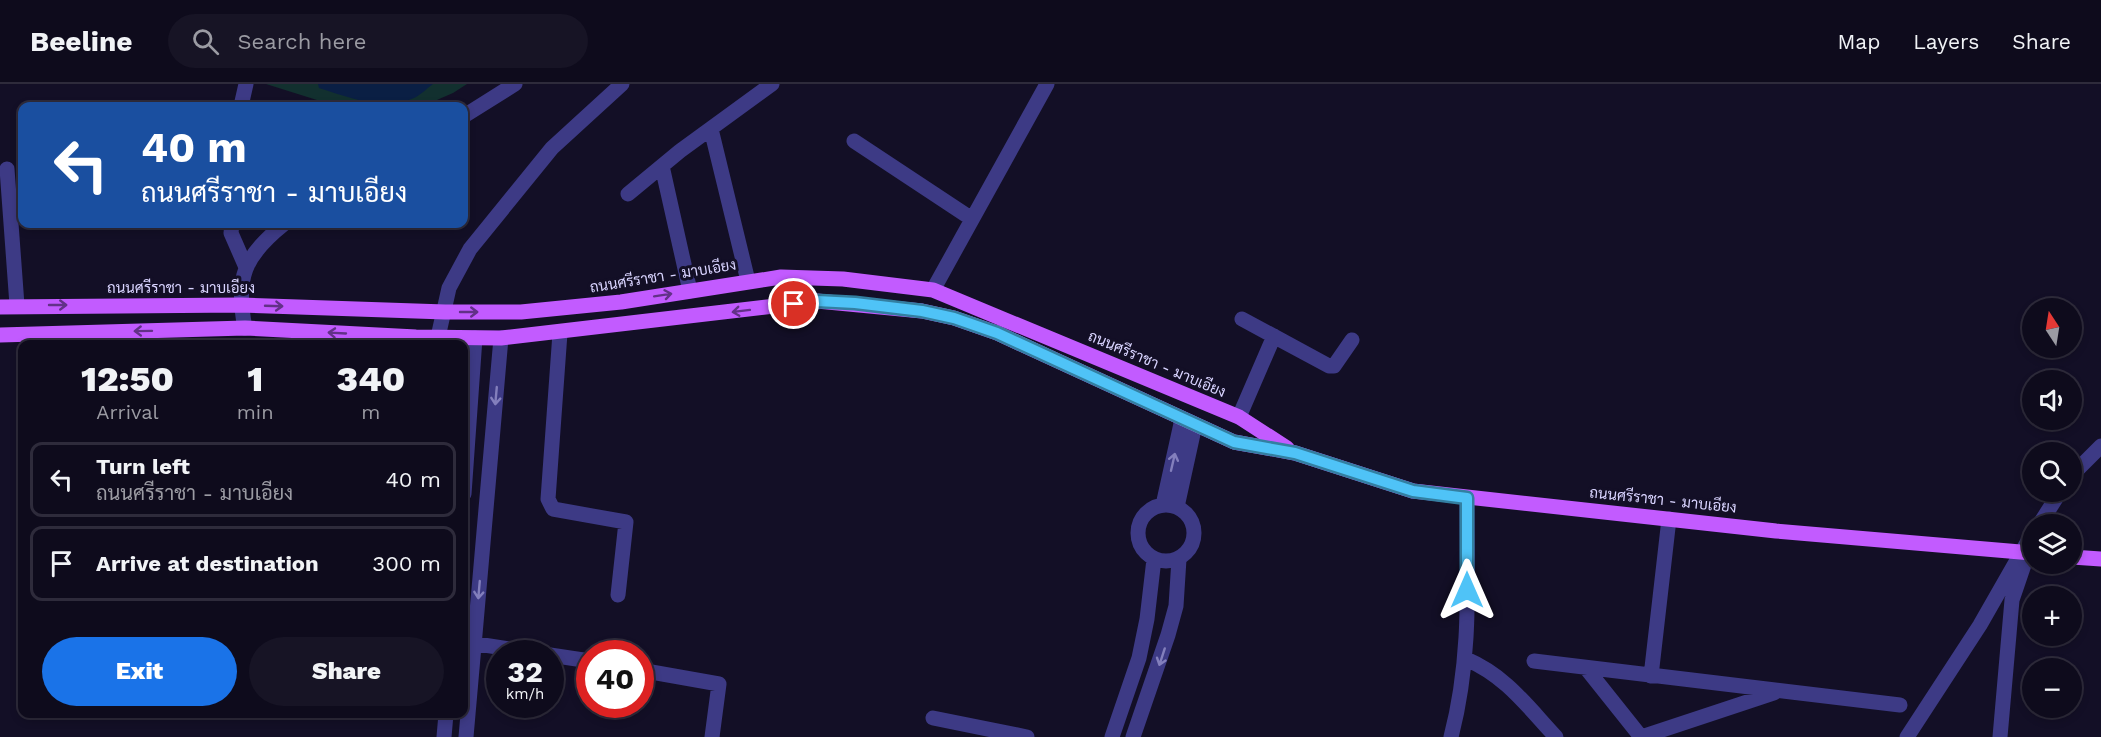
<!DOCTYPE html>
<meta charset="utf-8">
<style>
body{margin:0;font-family:"Work Sans",Sarabun,sans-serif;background:#171425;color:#f1f3f6;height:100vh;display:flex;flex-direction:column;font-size:22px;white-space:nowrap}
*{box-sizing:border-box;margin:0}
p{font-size:20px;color:#9b9ba3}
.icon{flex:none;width:33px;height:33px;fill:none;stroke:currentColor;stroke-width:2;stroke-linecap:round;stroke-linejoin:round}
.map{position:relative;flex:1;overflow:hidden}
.details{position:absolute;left:18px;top:256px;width:450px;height:378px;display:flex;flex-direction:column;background:#0e0b1c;border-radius:12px;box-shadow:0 3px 9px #0003,0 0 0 2px #2e2b3b}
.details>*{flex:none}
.hud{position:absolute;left:18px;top:18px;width:450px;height:126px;border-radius:12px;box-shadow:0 3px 9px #0003,0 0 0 2px #2e2b3b;background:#1a4fa0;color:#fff;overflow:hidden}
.needle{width:39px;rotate:348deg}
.controls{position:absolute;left:2022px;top:214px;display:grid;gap:12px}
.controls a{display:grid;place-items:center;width:60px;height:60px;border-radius:50%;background:#0e0b1c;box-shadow:0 3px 9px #0003,0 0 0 2px #2e2b3b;font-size:30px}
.speed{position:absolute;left:486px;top:556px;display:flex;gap:12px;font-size:30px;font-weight:700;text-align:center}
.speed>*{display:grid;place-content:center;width:78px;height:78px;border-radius:50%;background:#0e0b1c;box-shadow:0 3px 9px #0003,0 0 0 2px #2e2b3b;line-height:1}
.speed small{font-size:15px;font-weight:400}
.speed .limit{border:9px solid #d22;background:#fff;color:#111}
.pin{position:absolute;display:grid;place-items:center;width:51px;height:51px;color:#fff;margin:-26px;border:3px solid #fff;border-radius:50%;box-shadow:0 2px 6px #0007}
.me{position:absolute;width:66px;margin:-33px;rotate:0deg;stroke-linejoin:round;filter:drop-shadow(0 0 4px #0008)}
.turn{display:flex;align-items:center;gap:21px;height:126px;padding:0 24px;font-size:27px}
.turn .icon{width:78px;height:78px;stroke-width:2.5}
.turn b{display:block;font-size:42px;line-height:51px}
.eta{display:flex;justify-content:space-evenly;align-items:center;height:102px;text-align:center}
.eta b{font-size:36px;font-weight:800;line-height:42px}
.action{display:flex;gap:12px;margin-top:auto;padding:12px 24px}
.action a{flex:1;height:69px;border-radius:36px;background:#1a73e8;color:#fff;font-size:24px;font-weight:800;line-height:69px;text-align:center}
.action a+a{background:#171425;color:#f1f3f6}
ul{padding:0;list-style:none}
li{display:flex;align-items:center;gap:18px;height:75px;margin:0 12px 9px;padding:0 12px;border:3px solid #2e2b3b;border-radius:12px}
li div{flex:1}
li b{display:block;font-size:22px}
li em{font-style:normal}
header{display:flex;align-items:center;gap:36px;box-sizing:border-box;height:84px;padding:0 30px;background:#0e0b1c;border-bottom:2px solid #2e2b3b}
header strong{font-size:28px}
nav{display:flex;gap:33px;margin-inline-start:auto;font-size:21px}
.search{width:420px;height:54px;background:#171425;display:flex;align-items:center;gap:15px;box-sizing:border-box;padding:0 21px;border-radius:33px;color:#9b9ba3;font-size:22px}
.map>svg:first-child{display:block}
.green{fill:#12302f}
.water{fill:#0a1f44}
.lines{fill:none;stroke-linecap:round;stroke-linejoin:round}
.minor{stroke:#3d3a85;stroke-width:15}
.major{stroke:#c25bff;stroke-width:15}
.oneway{stroke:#623188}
.oneway2{stroke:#837fbc}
.route-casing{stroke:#337fa1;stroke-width:15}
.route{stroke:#4fc3f7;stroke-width:10}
.labels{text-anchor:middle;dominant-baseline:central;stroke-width:6;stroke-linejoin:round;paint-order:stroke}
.street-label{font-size:15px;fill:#d9d4ff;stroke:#130f26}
</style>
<header>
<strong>Beeline</strong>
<div class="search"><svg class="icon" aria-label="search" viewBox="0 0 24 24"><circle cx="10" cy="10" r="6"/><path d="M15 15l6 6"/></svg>Search here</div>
<nav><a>Map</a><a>Layers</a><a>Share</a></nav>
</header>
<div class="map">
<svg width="2101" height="653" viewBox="0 0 2101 653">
<rect width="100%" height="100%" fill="#130f26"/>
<path class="green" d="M266,0H467L453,9L423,22H336Z"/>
<path class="water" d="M318,0H433C427,4 421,11 414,14C385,28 348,13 319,4Z"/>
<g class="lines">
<path class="minor" d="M241,22L246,0
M464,32L515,0
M711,45L748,197
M854,57L972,135
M662,82L690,207
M7,85L17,221
M628,110L680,67L772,0
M232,140L231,149L245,181
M933,206L1047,0
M1242,235L1329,282H1334L1352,256
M245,244C235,194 244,172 284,140
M560,249L548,415L553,425L626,438L618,511
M438,253L449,204L470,165L552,64L622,0
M1239,333L1274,252
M2072,391L2101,362
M464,410L475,254
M1138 449a28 28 0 1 1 56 0a28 28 0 1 1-56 0Z
M1163,421L1182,335
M1177,423L1195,341
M2039,441L2060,408
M464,558L543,570
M550,571L590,577
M1466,575C1506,592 1527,622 1556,653
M1534,577L1900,621
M1586,584L1641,653L1774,609
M640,586L719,600L712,653
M1651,592L1669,435
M933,634L1027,653
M444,653L446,630
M466,653L501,254
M1112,653L1139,574L1147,535L1154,475
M1133,653L1168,551L1176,522L1179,475
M1451,653C1472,573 1467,496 1467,414
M1907,653L1980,541L2032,450
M2000,653L2012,516L2028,469"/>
<path class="major" d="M0,223L241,221L445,228H521L621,218L781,193L843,195L933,206L1239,333L1287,364
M0,251L245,244L416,253L501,254L817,217L922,227L954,234L997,249L1234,358L1295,369L1413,407L1776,447L2032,469
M2072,473L2101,475"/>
</g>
<defs><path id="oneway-shaft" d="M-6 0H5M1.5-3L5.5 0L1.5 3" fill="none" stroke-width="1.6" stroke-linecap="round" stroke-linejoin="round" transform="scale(1.5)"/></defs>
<g class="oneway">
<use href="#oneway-shaft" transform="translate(663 211) rotate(-9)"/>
<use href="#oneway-shaft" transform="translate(58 221)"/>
<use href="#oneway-shaft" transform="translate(274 222) rotate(2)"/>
<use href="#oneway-shaft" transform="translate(741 227) rotate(173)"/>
<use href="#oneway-shaft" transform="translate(469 228)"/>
<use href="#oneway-shaft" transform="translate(143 247) rotate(179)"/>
<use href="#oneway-shaft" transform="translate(337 249) rotate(-177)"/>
</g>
<g class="oneway2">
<use href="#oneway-shaft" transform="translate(496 312) rotate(95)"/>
<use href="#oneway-shaft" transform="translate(1173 378) rotate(-77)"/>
<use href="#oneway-shaft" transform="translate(479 506) rotate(95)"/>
<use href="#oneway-shaft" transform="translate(1162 573) rotate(108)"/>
</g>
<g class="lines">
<g class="route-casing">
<path id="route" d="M794,220L817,217L855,219L922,227L954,234L997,249L1234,358L1295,369L1413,407L1467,414V506"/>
</g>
<use href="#route" class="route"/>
</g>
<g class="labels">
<g class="street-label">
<text transform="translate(663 192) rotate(-9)">ถนนศรีราชา - มาบเอียง</text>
<text x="181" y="204">ถนนศรีราชา - มาบเอียง</text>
<text transform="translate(1157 280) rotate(23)">ถนนศรีราชา - มาบเอียง</text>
<text transform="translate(1663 416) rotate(6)">ถนนศรีราชา - มาบเอียง</text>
</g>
</g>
</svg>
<div class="controls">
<a><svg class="needle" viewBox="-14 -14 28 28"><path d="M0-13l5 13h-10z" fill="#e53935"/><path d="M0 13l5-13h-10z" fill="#9b9ba3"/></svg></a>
<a><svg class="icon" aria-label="sound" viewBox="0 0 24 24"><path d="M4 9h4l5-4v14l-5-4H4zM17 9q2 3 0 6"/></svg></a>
<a><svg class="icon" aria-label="search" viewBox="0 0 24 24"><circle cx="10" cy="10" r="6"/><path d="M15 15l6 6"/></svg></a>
<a><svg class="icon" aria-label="layers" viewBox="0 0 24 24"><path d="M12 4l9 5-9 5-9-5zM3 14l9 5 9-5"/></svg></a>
<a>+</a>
<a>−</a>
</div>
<div class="speed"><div>32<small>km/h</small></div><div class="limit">40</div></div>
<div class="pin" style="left:794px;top:220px;background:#d93025"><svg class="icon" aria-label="arrive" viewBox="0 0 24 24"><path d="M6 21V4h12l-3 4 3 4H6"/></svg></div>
<svg class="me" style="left:1467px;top:506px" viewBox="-20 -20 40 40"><path d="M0-17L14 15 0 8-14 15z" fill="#4fc3f7" stroke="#fff" stroke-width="4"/></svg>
<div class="hud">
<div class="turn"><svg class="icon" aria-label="left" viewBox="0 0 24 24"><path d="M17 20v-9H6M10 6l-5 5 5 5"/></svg><div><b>40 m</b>ถนนศรีราชา - มาบเอียง</div></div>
</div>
<section class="details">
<div class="eta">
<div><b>12:50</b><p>Arrival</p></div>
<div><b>1</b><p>min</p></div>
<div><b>340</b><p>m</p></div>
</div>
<ul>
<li><svg class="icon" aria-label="left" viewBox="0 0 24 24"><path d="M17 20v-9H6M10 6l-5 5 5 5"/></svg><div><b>Turn left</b><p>ถนนศรีราชา - มาบเอียง</p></div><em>40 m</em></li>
<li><svg class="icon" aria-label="arrive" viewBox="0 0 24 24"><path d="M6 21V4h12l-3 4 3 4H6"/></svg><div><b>Arrive at destination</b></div><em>300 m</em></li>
</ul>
<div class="action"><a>Exit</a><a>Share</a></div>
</section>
</div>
